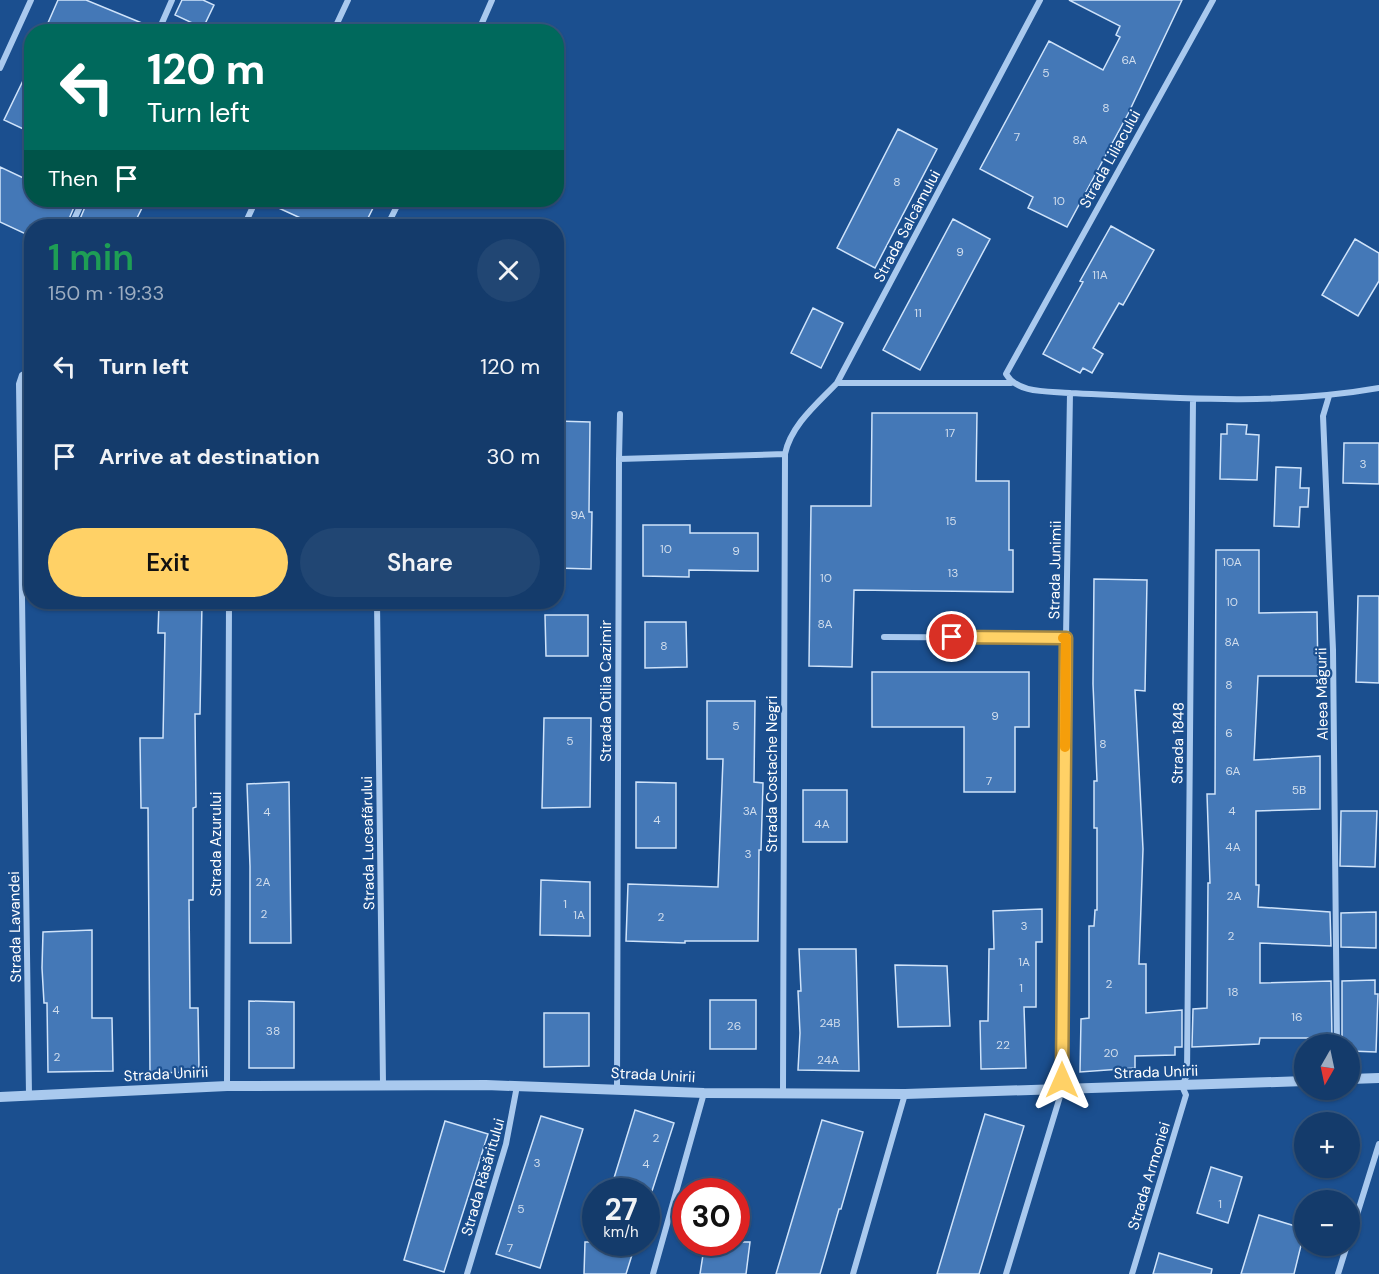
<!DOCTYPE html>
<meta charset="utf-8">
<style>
body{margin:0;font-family:"DM Sans",sans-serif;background:#214673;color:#f1f3f6;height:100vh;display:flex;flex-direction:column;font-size:22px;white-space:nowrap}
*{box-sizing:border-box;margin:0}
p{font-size:20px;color:#9dadc1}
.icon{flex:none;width:33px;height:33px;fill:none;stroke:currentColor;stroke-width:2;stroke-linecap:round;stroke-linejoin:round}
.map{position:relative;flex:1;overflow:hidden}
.drawer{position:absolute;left:24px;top:219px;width:540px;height:390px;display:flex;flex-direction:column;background:#143b6b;border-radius:24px;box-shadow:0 2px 4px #0004,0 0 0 2px #33557e}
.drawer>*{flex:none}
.hud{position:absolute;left:24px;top:24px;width:540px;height:183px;border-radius:24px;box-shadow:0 2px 4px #0004,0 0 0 2px #33557e;background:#00695c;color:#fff;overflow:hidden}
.needle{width:39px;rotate:189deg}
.buttons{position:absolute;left:1294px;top:1034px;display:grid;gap:12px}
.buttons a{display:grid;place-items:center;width:66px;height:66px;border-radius:50%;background:#143b6b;box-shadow:0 2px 4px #0004,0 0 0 2px #33557e;font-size:30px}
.speed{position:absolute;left:582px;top:1178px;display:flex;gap:12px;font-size:30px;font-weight:700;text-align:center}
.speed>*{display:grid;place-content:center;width:78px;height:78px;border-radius:50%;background:#143b6b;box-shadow:0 2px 4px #0004,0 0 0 2px #33557e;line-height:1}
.speed small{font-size:15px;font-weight:400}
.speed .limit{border:9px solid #d22;background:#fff;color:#111}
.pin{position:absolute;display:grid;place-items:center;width:51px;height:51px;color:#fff;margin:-26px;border:3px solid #fff;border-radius:50%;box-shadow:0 2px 6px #0007}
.me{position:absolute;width:66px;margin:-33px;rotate:0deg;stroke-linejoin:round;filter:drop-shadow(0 0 4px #0008)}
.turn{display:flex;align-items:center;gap:21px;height:126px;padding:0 24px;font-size:27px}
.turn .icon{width:78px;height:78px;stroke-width:2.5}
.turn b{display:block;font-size:42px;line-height:51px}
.then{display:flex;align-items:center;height:57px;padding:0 24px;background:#0003;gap:12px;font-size:22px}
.round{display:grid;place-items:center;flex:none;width:63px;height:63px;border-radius:32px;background:#214673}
.summary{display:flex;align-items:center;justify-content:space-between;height:102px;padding:0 24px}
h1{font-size:36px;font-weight:600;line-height:45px;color:#1e9e55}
.button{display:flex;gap:12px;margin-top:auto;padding:12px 24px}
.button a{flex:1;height:69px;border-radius:36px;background:#ffd166;color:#111;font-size:24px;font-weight:600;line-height:69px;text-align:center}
.button a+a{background:#214673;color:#f1f3f6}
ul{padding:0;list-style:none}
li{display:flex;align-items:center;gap:18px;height:90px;padding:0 24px}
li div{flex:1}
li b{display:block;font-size:22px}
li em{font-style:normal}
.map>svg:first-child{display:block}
.building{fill:#4478b7;stroke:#cfe3fa;stroke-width:1.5}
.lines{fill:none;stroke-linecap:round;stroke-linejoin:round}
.minor{stroke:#a9c9ee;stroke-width:6}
.tertiary{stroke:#a9c9ee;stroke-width:10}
.route-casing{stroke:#a68842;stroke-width:15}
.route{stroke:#ffd166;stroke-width:10}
.slow{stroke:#f59e0b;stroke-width:10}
.labels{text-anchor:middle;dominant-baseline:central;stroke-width:4.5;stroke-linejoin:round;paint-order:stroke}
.number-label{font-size:12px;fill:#d0dded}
.street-label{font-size:15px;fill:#fff;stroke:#1b4f8f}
</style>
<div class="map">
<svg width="1379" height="1274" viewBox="0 0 1379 1274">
<rect width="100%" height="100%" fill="#1b4f8f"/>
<path class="building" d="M58,0H86L154,28L153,32H44Z
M182,0H203L214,5L203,28L175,15Z
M1069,0H1182L1128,114L1067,227L1028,208L1033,197L980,169L1049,41L1103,70L1120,37L1116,35L1120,26Z
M32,62V133L4,120Z
M898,129L937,149L875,268L837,248Z
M0,167L32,182V200H77L66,226H46L36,222L32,226L30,236L0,222Z
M88,200H146L133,226H77Z
M261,200H377L364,226H318Z
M953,219L990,239L920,370L883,350Z
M1111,226L1154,250L1123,305L1119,303L1093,348L1103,354L1092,373L1083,368L1080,373L1043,354L1083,282L1080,281Z
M1355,239L1379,253V281L1358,316L1322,295Z
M813,308L843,323L821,368L791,353Z
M872,413H977L976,481H1009V550H1013V592L854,590L852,667L809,666L811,506H871Z
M556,421L590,422L589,512H592L591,569L556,568Z
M1227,424L1247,425L1246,434L1259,435L1257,480L1220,479L1221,434H1227Z
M1344,443H1379V484L1343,483Z
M1276,467L1301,468L1300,488H1309L1308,507H1300L1299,527L1274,526Z
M643,525H690V533H758V571L689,570V577L643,576Z
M1216,550H1259V613L1317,612L1318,676H1258L1254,760L1320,756V809L1256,811V885H1259L1258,907L1330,912L1331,946L1260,943V983L1331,981L1332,1038H1260L1259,1044L1192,1047L1193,1009L1207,1008L1208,883H1210L1207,794H1215Z
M1094,579L1147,580L1145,691L1135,690L1143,849L1139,964H1146V1013L1182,1010V1047H1175V1055L1135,1056V1068L1080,1072L1081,1019L1089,1018V926H1094L1095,910H1097V828H1094V781H1097L1093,684Z
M1358,596H1379V683L1356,682Z
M159,602H202L200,714H195L196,807L193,808V900H189L190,1008H198L199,1072L150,1073L148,808H141L140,738H163L165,633H158Z
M545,615H588V656H546Z
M645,622H686L687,667L645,668Z
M872,672H1029V727H1015V792H964V727H872Z
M707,701H755L754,782L763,783L761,850H759L758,941H685V943L626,941L628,884L718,887L723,759H707Z
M544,718H591L590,807L542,808Z
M289,782L291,943H250V866L247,784Z
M636,782L676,783V848H636Z
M803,790H847V842H803Z
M1341,811H1377L1375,867L1340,866Z
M541,880L590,882V936L540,935Z
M1042,909V942H1036V1007H1024L1026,1068L981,1069L980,1021H988L989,949H994L993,911Z
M1376,912V948L1341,947V913Z
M92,930V1018H112L113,1071L48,1072L47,1003H44L42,968L43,932Z
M799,949H856L859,1071L798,1070L800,1033L798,991H801Z
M895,965L947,966L950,1026L898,1027Z
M1375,980V994H1378L1376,1052L1350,1051V1044H1342V981Z
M710,1000H756V1049H710Z
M249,1001L294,1002V1068H249Z
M544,1013H589V1066L544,1067Z
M635,1110L674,1123L652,1191H610Z
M985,1114L1024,1126L979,1274H937Z
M541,1116L583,1129L540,1268L496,1254Z
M822,1120L863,1132L841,1209H839L820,1274H776Z
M445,1121L488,1134L444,1272L404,1260Z
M1211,1167L1242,1177L1228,1223L1197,1213Z
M1259,1215L1305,1229L1294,1274H1241Z
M585,1242H636L626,1274H584Z
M705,1242H750L746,1274H700Z
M1159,1253L1212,1269L1211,1274H1153Z"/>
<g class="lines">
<path class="minor" d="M158,32L172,0
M333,32L348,0
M478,32L492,0
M0,68L31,0
M71,226L83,200
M244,226L256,200
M387,226L400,200
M837,383H1011
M1070,393C1173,398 1278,406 1379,388
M1329,396L1323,416L1333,650L1337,1044
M619,459L620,414
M377,602L383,1084
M884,637L1066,638
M227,1086L229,602
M617,1088L619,459L785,454
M783,1093L785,454C791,425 817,404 837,383L1040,0
M29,1095L19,384L22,375L32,369
M1350,1237L1379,1144
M467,1274L506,1144L517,1086
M653,1274L704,1093
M853,1274L905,1094
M1006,1274L1062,1090L1066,638L1070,393C1048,391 1018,394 1006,374L1213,0
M1132,1274L1186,1095L1182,1086L1187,1075L1193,399
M1338,1274L1347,1245"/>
<path class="tertiary" d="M1350,1079L1379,1078
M0,1097L227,1086L486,1085L704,1093L905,1094L1305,1081"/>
</g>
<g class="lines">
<g class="route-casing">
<path id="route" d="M952,637L1066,638L1062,1080"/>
</g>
<use href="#route" class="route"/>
<path class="slow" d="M1063,638H1066L1065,747"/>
</g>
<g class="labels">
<g class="number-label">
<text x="1129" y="60">6A</text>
<text x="1046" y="73">5</text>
<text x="1106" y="108">8</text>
<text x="1017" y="137">7</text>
<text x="1080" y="140">8A</text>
<text x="897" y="182">8</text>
<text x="1059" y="201">10</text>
<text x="960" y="252">9</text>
<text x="1100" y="275">11A</text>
<text x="918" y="313">11</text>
<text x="950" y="433">17</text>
<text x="1363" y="464">3</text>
<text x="578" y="515">9A</text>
<text x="951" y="521">15</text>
<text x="666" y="549">10</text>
<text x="736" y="551">9</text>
<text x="1232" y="562">10A</text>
<text x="953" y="573">13</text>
<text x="826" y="578">10</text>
<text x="1232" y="602">10</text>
<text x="825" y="624">8A</text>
<text x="1232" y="642">8A</text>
<text x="664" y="646">8</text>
<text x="1229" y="685">8</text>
<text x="995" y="716">9</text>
<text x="736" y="726">5</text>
<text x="1229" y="733">6</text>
<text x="570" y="741">5</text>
<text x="1103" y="744">8</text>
<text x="1233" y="771">6A</text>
<text x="989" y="781">7</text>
<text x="1299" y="790">5B</text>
<text x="750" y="811">3A</text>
<text x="1232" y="811">4</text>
<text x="267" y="812">4</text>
<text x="657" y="820">4</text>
<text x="822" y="824">4A</text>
<text x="1233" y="847">4A</text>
<text x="748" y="854">3</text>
<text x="263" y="882">2A</text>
<text x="1234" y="896">2A</text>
<text x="565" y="904">1</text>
<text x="264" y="914">2</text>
<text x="579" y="915">1A</text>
<text x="661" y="917">2</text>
<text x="1024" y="926">3</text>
<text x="1231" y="936">2</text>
<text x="1024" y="962">1A</text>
<text x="1109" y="984">2</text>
<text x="1021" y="988">1</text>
<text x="1233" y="992">18</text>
<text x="56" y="1010">4</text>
<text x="1297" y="1017">16</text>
<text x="830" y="1023">24B</text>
<text x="734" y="1026">26</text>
<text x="273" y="1031">38</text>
<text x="1003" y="1045">22</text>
<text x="1111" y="1053">20</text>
<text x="57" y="1057">2</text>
<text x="828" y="1060">24A</text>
<text x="656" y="1138">2</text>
<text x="537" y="1163">3</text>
<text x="646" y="1164">4</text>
<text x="1220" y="1204">1</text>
<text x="521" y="1209">5</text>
<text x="510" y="1248">7</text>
</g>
<g class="street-label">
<text transform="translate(1110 159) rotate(-61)">Strada Liliacului</text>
<text transform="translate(907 226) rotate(-62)">Strada Salcâmului</text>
<text transform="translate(1055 570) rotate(-89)">Strada Junimii</text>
<text transform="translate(606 691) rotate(-90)">Strada Otilia Cazimir</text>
<text transform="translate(1322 694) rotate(-91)">Aleea Măgurii</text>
<text transform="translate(1178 743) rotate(-89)">Strada 1848</text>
<text transform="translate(772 774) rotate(-90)">Strada Costache Negri</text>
<text transform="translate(368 843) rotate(-91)">Strada Luceafǎrului</text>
<text transform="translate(216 844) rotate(-90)">Strada Azurului</text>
<text transform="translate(15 927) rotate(-91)">Strada Lavandei</text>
<text transform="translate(1156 1072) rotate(-2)">Strada Unirii</text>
<text transform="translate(166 1074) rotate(-3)">Strada Unirii</text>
<text transform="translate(653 1075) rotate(3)">Strada Unirii</text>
<text transform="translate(1149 1176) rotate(-73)">Strada Armoniei</text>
<text transform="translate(483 1177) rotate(-74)">Strada Răsăritului</text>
</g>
</g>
</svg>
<div class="buttons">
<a><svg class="needle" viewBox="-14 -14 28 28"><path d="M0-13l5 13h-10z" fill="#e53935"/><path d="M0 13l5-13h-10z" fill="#9dadc1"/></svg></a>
<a>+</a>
<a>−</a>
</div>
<div class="speed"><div>27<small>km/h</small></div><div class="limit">30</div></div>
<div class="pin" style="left:952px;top:637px;background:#d93025"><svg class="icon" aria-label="arrive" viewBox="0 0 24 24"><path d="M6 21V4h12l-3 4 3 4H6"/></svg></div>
<svg class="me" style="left:1062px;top:1080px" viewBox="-20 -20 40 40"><path d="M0-17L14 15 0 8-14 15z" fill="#ffd166" stroke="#fff" stroke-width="4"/></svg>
<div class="hud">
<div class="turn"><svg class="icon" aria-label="left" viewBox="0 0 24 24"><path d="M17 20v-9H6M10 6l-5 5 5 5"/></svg><div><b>120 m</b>Turn left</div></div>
<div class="then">Then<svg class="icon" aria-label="arrive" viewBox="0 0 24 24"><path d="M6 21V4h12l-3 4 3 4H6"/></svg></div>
</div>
<section class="drawer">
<div class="summary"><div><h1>1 min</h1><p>150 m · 19:33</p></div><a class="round"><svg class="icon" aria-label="close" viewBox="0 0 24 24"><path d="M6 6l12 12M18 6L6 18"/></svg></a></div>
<ul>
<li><svg class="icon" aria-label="left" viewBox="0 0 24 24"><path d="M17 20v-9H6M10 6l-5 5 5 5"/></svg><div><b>Turn left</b></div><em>120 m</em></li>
<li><svg class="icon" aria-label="arrive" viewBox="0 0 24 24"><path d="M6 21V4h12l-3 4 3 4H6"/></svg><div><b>Arrive at destination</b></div><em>30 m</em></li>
</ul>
<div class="button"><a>Exit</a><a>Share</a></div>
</section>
</div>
